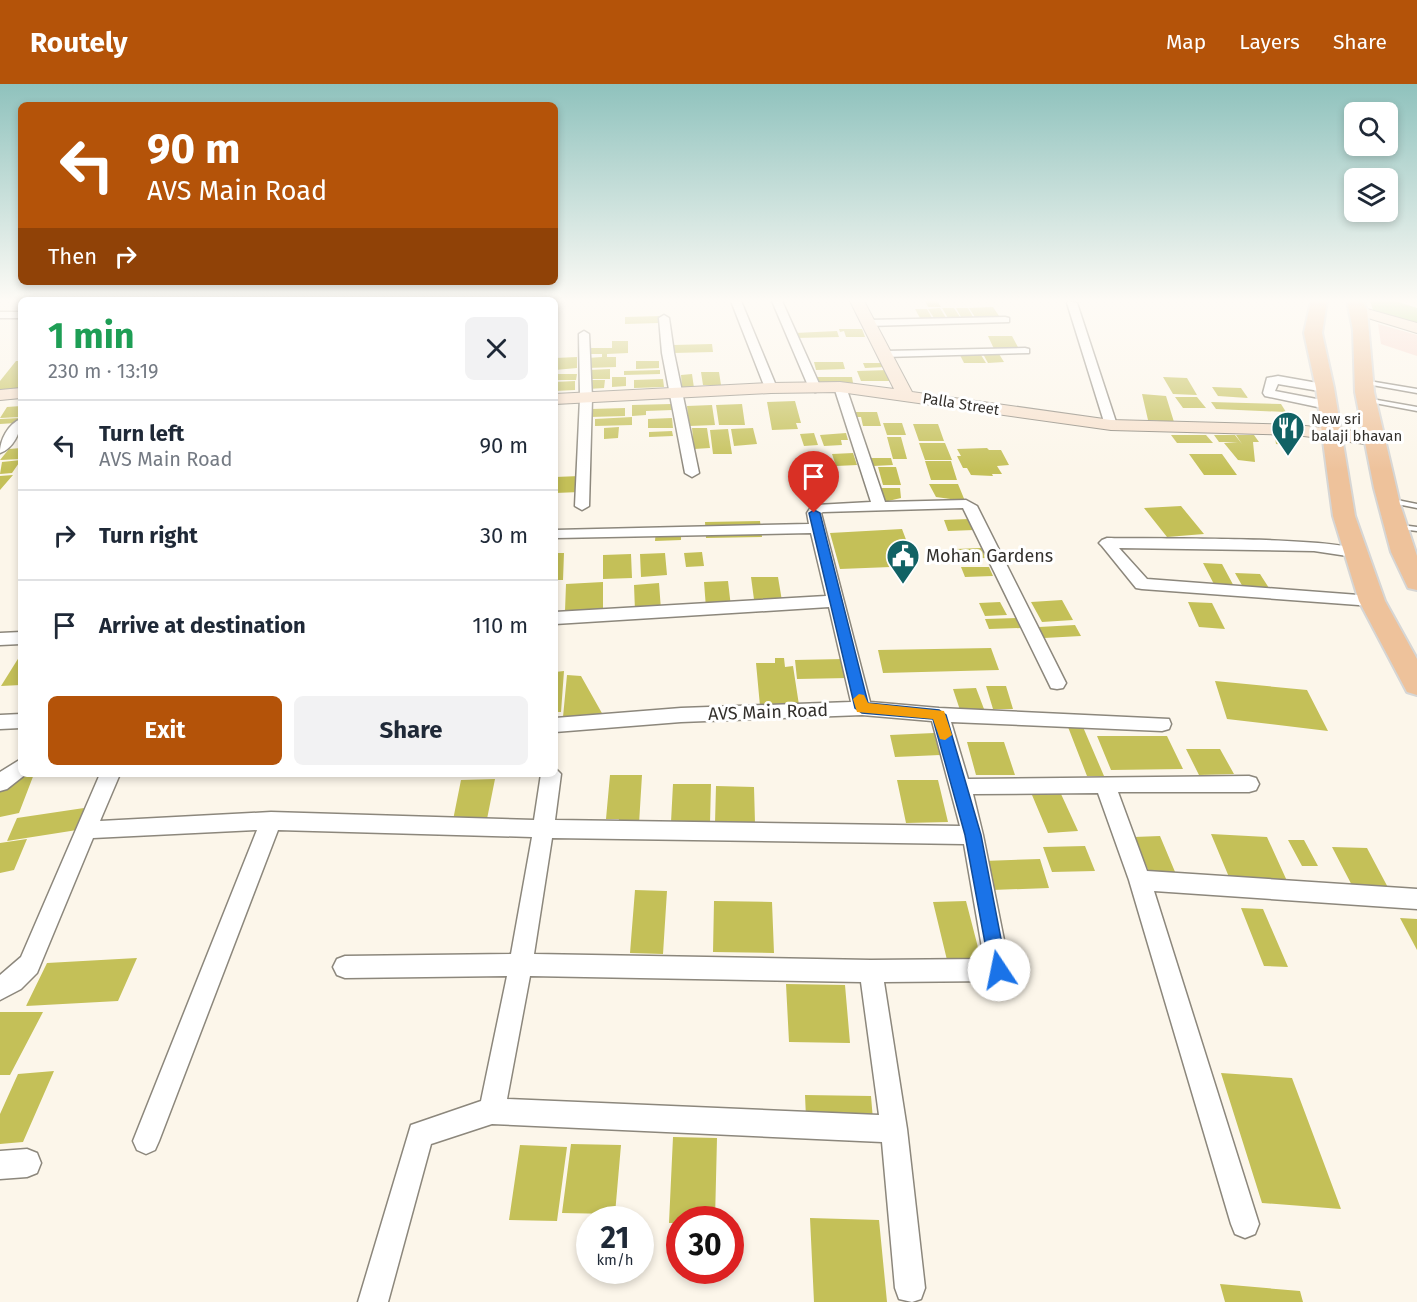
<!DOCTYPE html>
<meta charset="utf-8">
<style>
body{margin:0;font-family:"Fira Sans",sans-serif;background:#f2f2f3;color:#1f2937;height:100vh;display:flex;flex-direction:column;font-size:22px;white-space:nowrap}
*{box-sizing:border-box;margin:0}
p{font-size:20px;color:#747a83}
.icon{flex:none;width:33px;height:33px;fill:none;stroke:currentColor;stroke-width:2;stroke-linecap:round;stroke-linejoin:round}
.map{position:relative;flex:1;overflow:hidden}
.drawer{position:absolute;left:18px;top:213px;width:540px;height:480px;display:flex;flex-direction:column;background:#fff;border-radius:9px;box-shadow:0 3px 9px #0003}
.drawer>*{flex:none}
.banner{position:absolute;left:18px;top:18px;width:540px;height:183px;border-radius:9px;box-shadow:0 3px 9px #0003;background:#b45309;color:#fff;overflow:hidden}
.buttons{position:absolute;left:1344px;top:18px;display:grid;gap:12px}
.buttons a{display:grid;place-items:center;width:54px;height:54px;border-radius:9px;background:#fff;box-shadow:0 3px 9px #0003;font-size:30px}
.speed{position:absolute;left:576px;top:1122px;display:flex;gap:12px;font-size:30px;font-weight:700;text-align:center}
.speed>*{display:grid;place-content:center;width:78px;height:78px;border-radius:50%;background:#fff;box-shadow:0 3px 9px #0003;line-height:1}
.speed small{font-size:15px;font-weight:400}
.speed .limit{border:9px solid #d22;background:#fff;color:#111}
.pin{position:absolute;display:grid;place-items:center;width:51px;height:51px;color:#fff;margin:-62px -26px;border-radius:50% 50% 50% 0;rotate:-45deg;box-shadow:0 0 6px #0007}
.pin .icon{rotate:45deg}
.me{position:absolute;width:66px;margin:-33px;rotate:349deg;stroke-linejoin:round;filter:drop-shadow(0 0 4px #0008)}
.turn{display:flex;align-items:center;gap:21px;height:126px;padding:0 30px;font-size:27px}
.turn .icon{width:78px;height:78px;stroke-width:2.5}
.turn b{display:block;font-size:42px;line-height:51px}
.then{display:flex;align-items:center;height:57px;padding:0 30px;background:#0003;gap:12px;font-size:22px}
.round{display:grid;place-items:center;flex:none;width:63px;height:63px;border-radius:9px;background:#f2f2f3}
.overview{display:flex;align-items:center;justify-content:space-between;height:102px;padding:0 30px}
h1{font-size:36px;font-weight:700;line-height:45px;color:#1e9e55}
.cta{display:flex;gap:12px;margin-top:auto;padding:12px 30px}
.cta a{flex:1;height:69px;border-radius:9px;background:#b45309;color:#fff;font-size:24px;font-weight:700;line-height:69px;text-align:center}
.cta a+a{background:#f2f2f3;color:#1f2937}
ul{padding:0;list-style:none}
li{display:flex;align-items:center;gap:18px;height:90px;padding:0 30px;border-top:2px solid #e0e1e3}
li div{flex:1}
li b{display:block;font-size:22px}
li em{font-style:normal}
header{display:flex;align-items:center;gap:36px;box-sizing:border-box;height:84px;padding:0 30px;background:#b45309;color:#fff}
header strong{font-size:28px}
nav{display:flex;gap:33px;margin-inline-start:auto;font-size:21px}
.map>svg:first-child{display:block}
.green{fill:#f8d6cc}
.water{fill:#abd77d}
.building{fill:#c4c058}
.lines{fill:none;stroke-linecap:round;stroke-linejoin:round}
.lane-casing{stroke:#8c877c;stroke-width:3}
.street-casing{stroke:#8c877c;stroke-width:3}
.secondary-casing{stroke:#8c877c;stroke-width:2}
.primary-casing{stroke:#d6d6d5;stroke-width:4}
.lane{fill:#fff;fill-rule:evenodd}
.street{fill:#fff;fill-rule:evenodd}
.secondary{fill:#f7e1cd;fill-rule:evenodd}
.primary{fill:#eec29b;fill-rule:evenodd}
.route{fill:#1a73e8;stroke:#114b97;stroke-width:1.5}
.slow{fill:#f59e0b}
.labels{text-anchor:middle;dominant-baseline:central;stroke-width:6;stroke-linejoin:round;paint-order:stroke}
.far-street-label{font-size:15px;fill:#33302c;stroke:#fff}
.far-poi-label{font-size:15px;fill:#33302c;stroke:#fff;text-anchor:start}
.poi-label{font-size:18px;fill:#33302c;stroke:#fff;text-anchor:start}
.street-label{font-size:18px;fill:#33302c;stroke:#fff}
</style>
<header>
<strong>Routely</strong>
<nav><a>Map</a><a>Layers</a><a>Share</a></nav>
</header>
<div class="map">
<svg width="1417" height="1218" viewBox="0 0 1417 1218">
<rect width="100%" height="100%" fill="#fcf6ea"/>
<path class="green" d="M1378,240L1417,251V272L1381,260Z"/>
<path class="water" d="M1370,217H1395L1417,224V239L1373,226Z"/>
<path class="building" d="M925,217H937L941,223H928Z
M993,223L999,232L975,233L969,224Z
M940,224L946,234H934L928,225Z
M942,224H954L960,233L948,234Z
M956,224H968L973,233H961Z
M915,225H927L932,234H920Z
M659,232V239L625,240V233Z
M839,245H862L865,253H846L844,247L840,248Z
M837,247L839,253L796,254L795,249Z
M988,252H1012L1019,265H994Z
M612,257H628V269L607,270V273H616V283L586,284L587,274L602,273V270H591V264H612Z
M712,260L713,268L673,269V261Z
M983,270H999L1004,278L988,279Z
M960,271H981L986,279H964Z
M577,273V284L555,286V274Z
M16,277H21V307L0,309V297Z
M636,277H659V284L636,285Z
M814,278H843L845,285L816,286Z
M863,279H883L885,283L865,284Z
M610,285V295H588L589,286Z
M660,286V290L624,291V287Z
M889,286L893,297H861L857,287Z
M701,288H719L721,301H703Z
M555,290H577L576,296H555Z
M692,290L694,304H682L681,291Z
M612,293H626V302L612,303Z
M817,293H852L853,299H818Z
M1163,293L1187,294L1197,311L1173,310Z
M663,295L664,303L634,304V296Z
M589,296H605L604,304L588,305Z
M575,297V306L555,307V298Z
M1212,303L1241,304L1248,314L1218,312Z
M1142,310L1166,312L1174,338L1148,336Z
M1175,313H1197L1206,324H1183Z
M795,317L801,339H796L798,345L772,346L767,318Z
M1211,318L1281,320L1286,328L1216,325Z
M671,320L672,326L646,327V331L632,332V321Z
M742,320L745,341H719L716,321Z
M712,321L715,341L689,342L687,322Z
M21,322L20,333L0,334L7,323Z
M625,324V332L590,333L591,325Z
M855,328H877L881,342H863L861,333H856Z
M632,333V341L595,342V335Z
M20,334L16,339L0,340V335Z
M672,334L673,344H648V335Z
M883,339H902L906,351H887Z
M913,340H938L944,357H919Z
M619,343L618,354L604,355V344Z
M692,344H707L710,364L694,365Z
M753,344L757,360L734,362L731,345Z
M728,345L732,370H713L710,346Z
M672,347L673,352L649,353V348Z
M1274,348L1292,350L1296,362L1276,360Z
M814,349L818,361L804,362L800,350Z
M846,349L848,356H841L842,361L824,362L820,351Z
M1171,351H1206L1213,359H1177Z
M1214,351H1235L1242,360L1236,351H1254L1259,358H1253L1255,378L1238,376L1224,359L1238,358H1219Z
M887,353H901L907,375H893Z
M919,359H945L952,376H925Z
M21,364V375L0,376L9,365Z
M987,364L989,366H1001L1009,381L997,382L1002,390H992L993,392L971,391L967,384H963L957,372H961L957,365Z
M853,369L857,381L836,382L832,370Z
M1189,370H1222L1237,391H1204Z
M825,372L830,387L811,388L807,373Z
M871,374H891L893,381L873,382Z
M21,376L12,389L0,390L2,378Z
M925,377H951L957,396H931Z
M878,383H896L901,401H883Z
M13,391L0,406V392Z
M580,392V408L555,409V393Z
M929,400H958L965,417L936,413Z
M879,404H900L901,414L884,418Z
M1181,422L1204,450L1167,453L1144,424Z
M969,435L974,446L948,447L944,436Z
M760,437L762,453L706,454L705,438Z
M656,444H681V456L655,457Z
M902,445L916,482L840,485L830,449Z
M981,464L986,474L960,475L956,465Z
M702,468L704,482L686,483L684,469Z
M555,469H564L563,496H555Z
M665,469L667,491L641,493L640,470Z
M631,470L632,494L603,495V471Z
M1203,479L1222,480L1237,508L1217,506Z
M961,483H989L993,492L965,493Z
M1235,489L1260,490L1274,512H1248Z
M751,493H778L783,523H755Z
M728,497L731,523L706,524L704,498Z
M603,498V525L565,527L566,500Z
M659,499L661,526L635,527L634,501Z
M1062,516L1073,536L1042,538L1031,518Z
M1000,518L1007,531L985,532L979,519Z
M1188,518L1212,519L1225,545L1199,543Z
M1017,534L1022,544L989,545L985,535Z
M1075,541L1081,552L1044,554L1039,543Z
M991,564L999,586L883,589L878,566Z
M21,570V601L1,602Z
M775,574H784L785,583L793,582L799,621L760,622L756,579H775Z
M844,575L848,594L797,595L795,576Z
M564,587L561,628H555V588Z
M567,591L581,592L603,631L563,633Z
M1215,597L1307,606L1328,647L1227,635Z
M986,602H1006L1013,625H993Z
M976,604L984,625L961,629L953,605Z
M1068,643H1083L1104,692H1087Z
M934,649L940,671L895,673L890,651Z
M1097,652H1167L1183,685L1111,686Z
M967,658H1004L1015,691H976Z
M1186,665H1220L1234,690L1199,691Z
M21,690H34L19,729L0,733V706Z
M238,690H299L298,693H237Z
M610,691H642L639,740H618L619,735H606Z
M495,695L487,735L453,736L461,696Z
M897,696H938L948,738L906,739Z
M673,700H711L710,739L671,738Z
M716,702L754,703L755,739H715Z
M1061,710L1078,747L1048,749L1032,711Z
M84,724L77,746L7,757L17,734Z
M1211,750L1267,753L1292,808L1234,805Z
M1160,752L1178,795H1152L1134,753Z
M27,755L14,786L0,789V759Z
M1288,756H1304L1318,782H1302Z
M1085,762L1095,787L1052,788L1043,763Z
M1332,763L1367,764L1393,813L1357,811Z
M1040,775L1049,804L992,806L983,777Z
M635,806L667,807L663,870L630,869Z
M714,817L772,818L774,869L713,868Z
M966,817L981,875L947,876L933,818Z
M1241,824L1263,825L1288,883L1264,882Z
M1400,834L1417,835V866Z
M137,874L118,917L26,922L47,879Z
M786,900L845,901L850,959L789,958Z
M0,928H43L10,991H0Z
M54,987L23,1058L0,1060V1030L18,990Z
M1221,989L1292,994L1341,1125L1262,1119Z
M805,1011L871,1012L873,1036L806,1034Z
M673,1053L717,1054L715,1136H680V1139H669Z
M571,1060L621,1061L615,1130L562,1129Z
M520,1061L567,1063L557,1137L509,1136Z
M810,1134L879,1136L887,1218H814Z
M1220,1200L1300,1207L1303,1218H1225Z"/>
<g class="lines">
<g class="lane-casing">
<path id="lane" d="M1363,296L1417,305V309L1361,299L1360,298Z
M1366,314L1417,323V327L1364,317L1363,316Z
M1387,414L1417,420V424L1387,418Z
M1393,440L1417,443V447L1393,444Z"/>
</g>
<g class="street-casing">
<path id="street" d="M731,217H741L777,304L775,307L771,308L765,304Z
M772,217H782L821,304L819,307L815,308L809,304Z
M1068,217L1077,219L1117,341L1115,344L1111,345L1105,341L1067,219Z
M0,228H21V234H0Z
M664,231L669,234L674,269L699,389L692,393L685,389L662,269L659,234Z
M1005,233L1009,234V238L868,242L863,239L868,236Z
M584,247L589,250L592,314L589,422L582,426L575,422L580,314L579,250Z
M1025,264L1029,265V269L885,273L879,270L885,267Z
M1278,292L1329,301L1331,304L1325,308L1278,300L1275,307L1327,317L1333,321L1327,325L1265,312L1263,309L1267,294Z
M840,299L846,303L885,418L966,416L977,422L1066,599L1063,604L1057,605L1051,604L963,424L823,428L821,429L870,618L939,624L1169,635L1171,640L1169,645L1162,647L951,638L968,695L1249,692L1256,694L1259,700L1256,706L1249,708H1118L1147,787L1417,805V825L1154,807L1259,1140L1255,1150L1245,1154L1235,1150L1231,1140L1129,796L1098,709L973,710L983,751L1010,886L1006,894L998,897L884,898L907,1045L925,1204L921,1215L912,1218L899,1215L895,1204L882,1058L492,1040L431,1060L388,1218H358L411,1041L481,1017L507,892L345,894L337,891L333,883L337,875L345,872L511,870L532,753L278,746L159,1057L155,1066L146,1070L137,1066L133,1057L257,746L93,754L37,889L21,905L0,916V891L21,873L100,690H120L100,737L271,728L534,736L541,690H555V684L561,690L555,736L960,742L932,637L862,631L681,638L555,648V634L681,624L851,618L829,523L555,540V528L826,512L811,449L556,454L555,446L809,440L807,429L811,423L816,421L871,418L834,303ZM552,754L964,760L984,875L871,876L534,870ZM530,892L861,898L879,1031L507,1015Z
M21,335C21,348 13,365 0,369C0,356 8,340 21,335Z
M1107,454C1141,455 1348,452 1362,468L1359,471L1354,473L1314,467L1119,464L1147,495L1372,512L1378,513L1380,517L1378,521L1372,522L1142,505L1136,504L1102,462L1099,459L1102,456Z
M21,548V560L0,561V549Z
M21,630V644L0,645V631Z
M21,675V690H26L7,705L0,707V688Z
M27,1065L37,1069L41,1079L37,1089L27,1093L0,1095V1067Z"/>
</g>
<g class="secondary-casing">
<path id="secondary" d="M850,217H864L912,308L1111,336L1296,341L1373,349L1380,351L1382,355L1380,359L1373,361L1296,351L1111,346L840,308L771,309L555,320V310L771,299L840,298L894,305Z
M1360,223L1417,239V249L1355,230L1353,227Z
M21,304V314L0,316V306Z"/>
</g>
<g class="primary-casing">
<path id="primary" d="M1311,217H1327L1322,249L1334,304L1355,432L1385,517L1417,575V611L1407,608L1359,517L1333,432L1316,304L1304,249Z
M1347,217H1363L1367,226L1374,308L1400,420L1417,472V506L1408,504L1391,468L1374,404L1355,308L1353,246Z"/>
</g>
<use href="#lane" class="lane"/>
<use href="#street" class="street"/>
<use href="#secondary" class="secondary"/>
<use href="#primary" class="primary"/>
</g>
<linearGradient id="sky" x2="0" y2="1"><stop stop-color="#8fc2bd"/><stop offset="0.56" stop-color="#fefbf6"/><stop offset="1" stop-color="#fefbf6" stop-opacity="0"/></linearGradient>
<rect width="1417" height="387" fill="url(#sky)"/>
<path class="route" d="M814,426L820,429L868,619L939,626L946,631L981,751L1007,886L1005,892L999,895L992,892L990,886L965,751L933,635L862,629L855,624L809,429Z"/>
<path class="slow" d="M859,610L864,611L868,619L944,627L952,651L945,656L940,655L933,635L857,628L853,615Z"/>
<defs>
<g id="restaurant-pin" transform="scale(1.725)"><path d="M0 17L-7.5 6A9.5 9.5 0 1 1 7.5 6Z" fill="#116265" stroke="#fff"/><path d="M-5-6h1v4h1v-4h1v4h1v-4h1v5L-1.5 .5V6h-2V.5L-5-1ZM5-6V6H3V1.5H1.5Q1.5-4 5-6Z" fill="#fff"/></g>
<g id="civic-pin" transform="scale(1.725)"><path d="M0 17L-7.5 6A9.5 9.5 0 1 1 7.5 6Z" fill="#116265" stroke="#fff"/><path d="M-.6-6.5H3V-4.5H.6V-3L4-1V1h2V6H-6V1h2V-1L-.6-3ZM-1.2 2.5V6h2.4V2.5Z" fill="#fff"/></g>
</defs>
<g fill-rule="evenodd">
<use href="#restaurant-pin" x="1288" y="344"/>
<use href="#civic-pin" x="903" y="472"/>
</g>
<g class="labels">
<g class="far-street-label">
<text transform="translate(961 320) rotate(9)">Palla Street</text>
</g>
<g class="far-poi-label">
<text x="1311" y="335">New sri<tspan x="1311" dy="17">balaji bhavan</tspan></text>
</g>
<g class="poi-label">
<text x="926" y="472">Mohan Gardens</text>
</g>
<g class="street-label">
<text transform="translate(768 628) rotate(-2)">AVS Main Road</text>
</g>
</g>
</svg>
<div class="buttons">
<a><svg class="icon" aria-label="search" viewBox="0 0 24 24"><circle cx="10" cy="10" r="6"/><path d="M15 15l6 6"/></svg></a>
<a><svg class="icon" aria-label="layers" viewBox="0 0 24 24"><path d="M12 4l9 5-9 5-9-5zM3 14l9 5 9-5"/></svg></a>
</div>
<div class="speed"><div>21<small>km/h</small></div><div class="limit">30</div></div>
<div class="pin" style="left:814px;top:429px;background:#d93025"><svg class="icon" aria-label="arrive" viewBox="0 0 24 24"><path d="M6 21V4h12l-3 4 3 4H6"/></svg></div>
<svg class="me" style="left:999px;top:886px" viewBox="-20 -20 40 40"><circle r="19" fill="#fff"/><path d="M0-13L10 11 0 6-10 11z" fill="#1a73e8"/></svg>
<div class="banner">
<div class="turn"><svg class="icon" aria-label="left" viewBox="0 0 24 24"><path d="M17 20v-9H6M10 6l-5 5 5 5"/></svg><div><b>90 m</b>AVS Main Road</div></div>
<div class="then">Then<svg class="icon" aria-label="right" viewBox="0 0 24 24"><path d="M7 20v-9h11M14 6l5 5-5 5"/></svg></div>
</div>
<section class="drawer">
<div class="overview"><div><h1>1 min</h1><p>230 m · 13:19</p></div><a class="round"><svg class="icon" aria-label="close" viewBox="0 0 24 24"><path d="M6 6l12 12M18 6L6 18"/></svg></a></div>
<ul>
<li><svg class="icon" aria-label="left" viewBox="0 0 24 24"><path d="M17 20v-9H6M10 6l-5 5 5 5"/></svg><div><b>Turn left</b><p>AVS Main Road</p></div><em>90 m</em></li>
<li><svg class="icon" aria-label="right" viewBox="0 0 24 24"><path d="M7 20v-9h11M14 6l5 5-5 5"/></svg><div><b>Turn right</b></div><em>30 m</em></li>
<li><svg class="icon" aria-label="arrive" viewBox="0 0 24 24"><path d="M6 21V4h12l-3 4 3 4H6"/></svg><div><b>Arrive at destination</b></div><em>110 m</em></li>
</ul>
<div class="cta"><a>Exit</a><a>Share</a></div>
</section>
</div>
